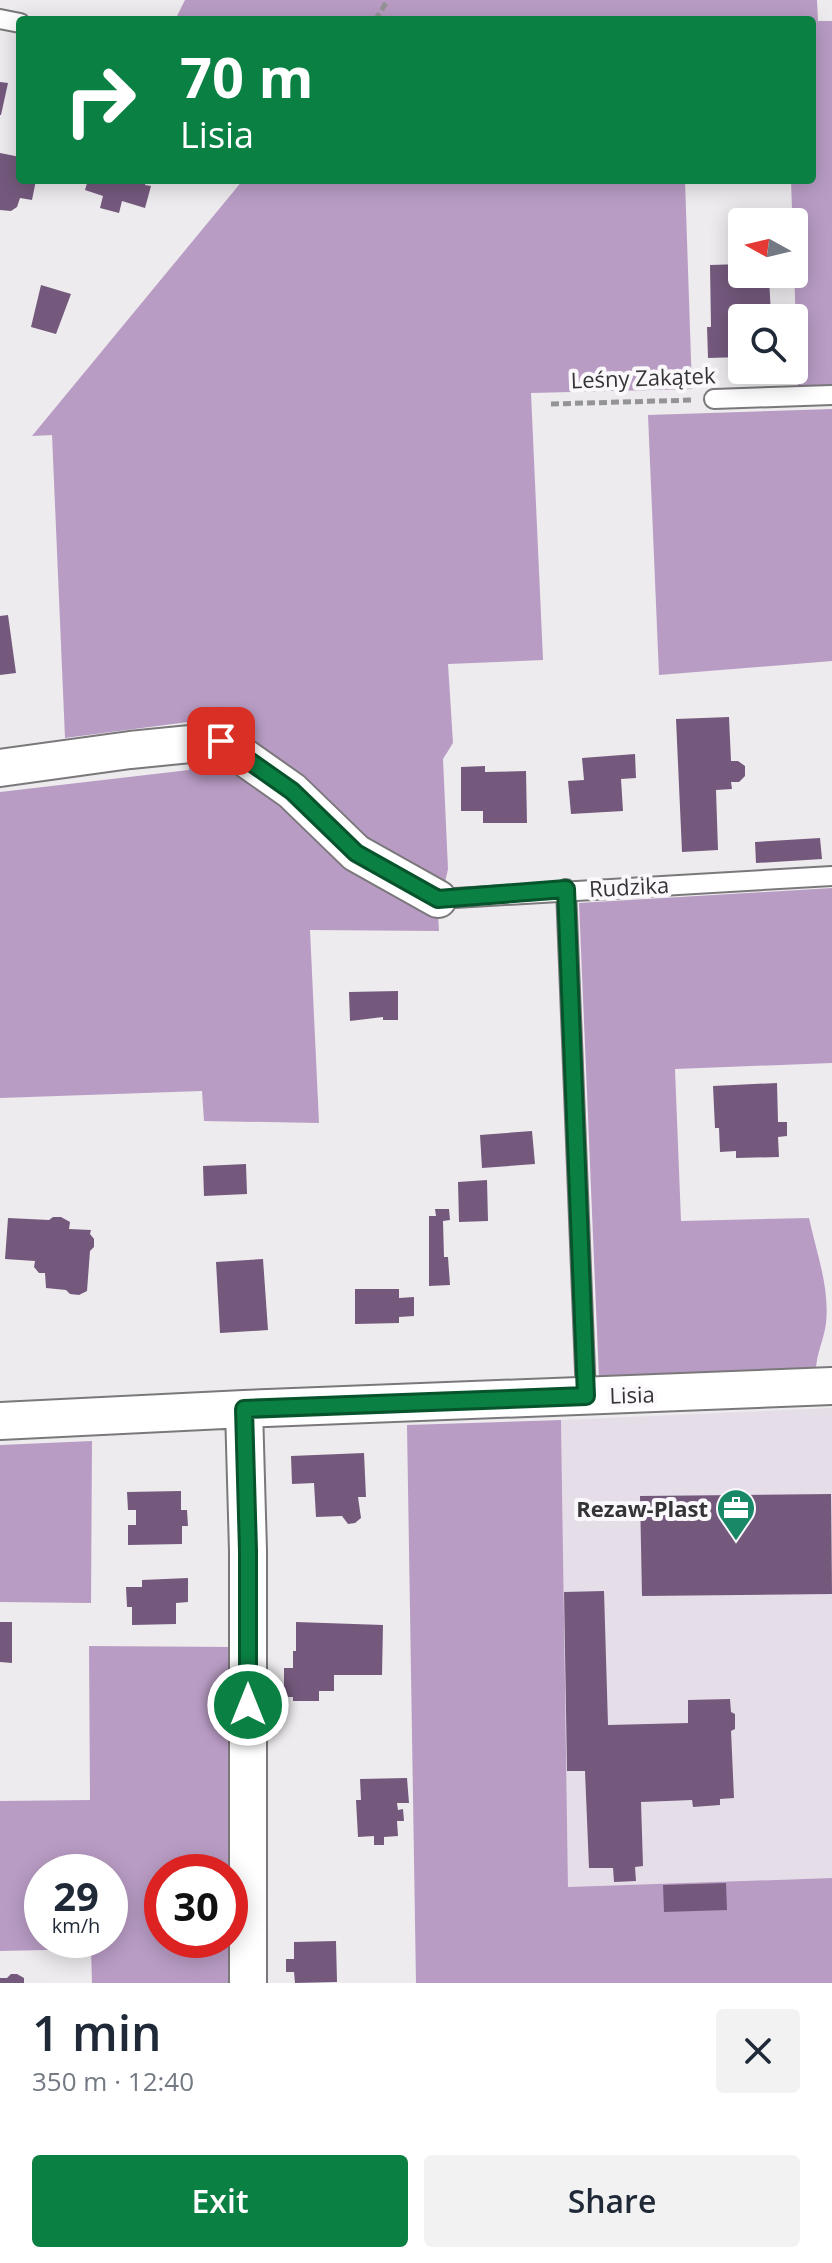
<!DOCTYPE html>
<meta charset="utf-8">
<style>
body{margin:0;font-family:"Open Sans",sans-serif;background:#f2f2f3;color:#1f2937;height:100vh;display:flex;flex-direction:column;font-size:30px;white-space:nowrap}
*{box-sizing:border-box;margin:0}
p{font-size:26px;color:#747a83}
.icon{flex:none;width:44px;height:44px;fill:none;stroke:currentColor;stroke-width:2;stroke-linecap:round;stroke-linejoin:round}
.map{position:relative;height:1983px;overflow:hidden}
.side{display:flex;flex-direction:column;background:#fff;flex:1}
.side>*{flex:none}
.top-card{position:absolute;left:16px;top:16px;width:800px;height:168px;border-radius:8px;box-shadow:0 4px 20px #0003;background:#0b8043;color:#fff;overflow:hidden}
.needle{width:52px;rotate:278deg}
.buttons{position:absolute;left:728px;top:208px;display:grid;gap:16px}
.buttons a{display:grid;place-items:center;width:80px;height:80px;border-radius:8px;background:#fff;box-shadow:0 4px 20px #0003;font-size:40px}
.speed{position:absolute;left:24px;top:1854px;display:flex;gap:16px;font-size:40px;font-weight:700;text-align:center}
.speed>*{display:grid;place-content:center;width:104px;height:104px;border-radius:50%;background:#fff;box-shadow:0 4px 20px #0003;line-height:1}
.speed small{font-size:20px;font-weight:400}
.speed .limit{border:12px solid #d22;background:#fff;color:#111}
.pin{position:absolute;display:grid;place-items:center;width:68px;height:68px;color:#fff;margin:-34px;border-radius:16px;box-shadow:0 4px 12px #0006}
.me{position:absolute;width:88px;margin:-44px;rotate:0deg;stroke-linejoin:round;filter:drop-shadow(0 0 6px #0008)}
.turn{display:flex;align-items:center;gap:28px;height:168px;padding:0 32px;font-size:36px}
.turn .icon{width:104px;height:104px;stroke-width:2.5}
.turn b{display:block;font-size:56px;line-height:68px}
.round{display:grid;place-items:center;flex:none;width:84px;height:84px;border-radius:8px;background:#f2f2f3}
.head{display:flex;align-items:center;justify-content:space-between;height:136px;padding:0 32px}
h1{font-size:48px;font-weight:600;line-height:60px}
.primary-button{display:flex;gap:16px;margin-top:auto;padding:16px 32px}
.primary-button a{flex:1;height:92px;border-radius:8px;background:#0b8043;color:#fff;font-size:32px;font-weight:600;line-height:92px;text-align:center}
.primary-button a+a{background:#f2f2f3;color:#1f2937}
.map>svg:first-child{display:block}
.built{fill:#e5dee8}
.forest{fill:#b99cc4;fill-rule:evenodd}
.building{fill:#74597d}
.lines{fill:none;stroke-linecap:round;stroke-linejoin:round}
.service-casing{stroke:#7a787b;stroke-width:22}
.minor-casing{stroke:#7a787b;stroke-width:40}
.path{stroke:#949395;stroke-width:5;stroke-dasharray:8 4;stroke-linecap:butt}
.service{stroke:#fff;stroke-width:18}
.minor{stroke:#fff;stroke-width:36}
.route-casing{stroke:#07532c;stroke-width:20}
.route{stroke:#0b8043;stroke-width:14}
.labels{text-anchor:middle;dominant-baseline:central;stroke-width:8;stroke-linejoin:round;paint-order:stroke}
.street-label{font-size:22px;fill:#343335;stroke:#faf8fb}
.poi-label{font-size:22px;font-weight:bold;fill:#343335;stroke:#faf8fb;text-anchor:end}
</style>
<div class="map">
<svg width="832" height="1983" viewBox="0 0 832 1983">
<rect width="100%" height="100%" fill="#edebee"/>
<path class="built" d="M832,1408V1878L568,1887L561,1420Z"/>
<path class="forest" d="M185,0H817L818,21H832V386L798,387L791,180H812V20H175Z
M243,180H685L692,389L531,393L543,660L448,664L453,743L443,759L448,869L438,913L439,931L310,930L319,1123L204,1121L202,1091L0,1098V792L189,770L188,722L65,738L52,435L32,436Z
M832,409V661L659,675L648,415Z
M832,888V1063L675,1069L681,1221L809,1218C816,1251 830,1288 826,1323C824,1340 816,1354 816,1371L599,1379L579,903Z
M561,1420L568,1887L832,1878V1983H416L407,1425Z
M92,1441L91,1603L0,1602V1445Z
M89,1646L234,1647L236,1983H92L91,1949L0,1951V1801L90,1800ZM42,1872H110V1940H42ZM162,1872H230V1940H162Z"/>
<path class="building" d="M0,82L8,83L1,115H0Z
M0,153L20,157V180H36L32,200L20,198L17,207L11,211L0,210Z
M88,180H147L145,185L151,186L145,208L122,201L119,213L100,208L103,196L85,190Z
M742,264V274H750V279L769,278L771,315L742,318V357L708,358L707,327H711L710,265Z
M41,285L71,294L56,334L31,327Z
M8,615L16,673L0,675V616Z
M729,717L731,761H738L745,766V776L739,782H731L732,789L716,790L718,850L682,852L676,719Z
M635,754L636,778L621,779L623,811L571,814L568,781L584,780L582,758Z
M485,766V772L526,771L527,823H483V811H461V767Z
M820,838L822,859L756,863L755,842Z
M398,991V1020H383V1017L350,1021L349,992Z
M777,1083L778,1122H787V1136L778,1137L779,1157L736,1158V1151L720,1152L719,1128H715L713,1086Z
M532,1131L535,1164L482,1168L480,1135Z
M246,1164L247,1194L204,1196L203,1166Z
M487,1180L488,1221L459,1222L458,1182Z
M435,1209H449L450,1220L443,1221L444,1257H448L450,1285L429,1286V1216H436Z
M53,1217H61L70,1222L69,1229L91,1230L90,1234L94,1239V1247L90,1251L87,1291L79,1295L70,1294L66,1290L46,1288L45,1273H39L34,1267L35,1261L5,1259L8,1218L49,1220Z
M263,1259L268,1330L220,1333L216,1262Z
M355,1289H399V1298L414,1297V1316L399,1317V1323L355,1324Z
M364,1453L366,1497H358L361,1518L355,1523L348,1524L342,1516L316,1517L314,1483L292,1484L291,1456Z
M181,1491V1510H187L188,1526H182V1544L128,1545V1525H136V1510H128L127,1492Z
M831,1494L832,1594L642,1596L640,1496Z
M188,1578V1602L176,1603V1624L132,1625V1607H127L126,1587H142V1580Z
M604,1591L608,1725L688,1723V1700L730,1699L731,1712L735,1714V1729L731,1731L734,1798L720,1799V1805L693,1807L692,1800L641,1802L643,1866L635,1867L636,1881L614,1882L613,1868H589L585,1771H567L564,1592Z
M0,1622H12V1663L0,1662Z
M296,1622L383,1625L382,1675H334V1691H319V1701H293V1697H284V1668H293V1651H296Z
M407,1778L409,1803H397L398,1810L403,1809L404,1821H397L398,1836L384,1837V1845H374V1836L358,1837L356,1800H361L360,1779Z
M726,1883L727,1910L664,1912L663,1885Z
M336,1941L337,1982L295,1983L294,1972H286V1959H294V1942Z
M11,1974H17L24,1978V1983H0V1978H7Z"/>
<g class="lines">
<g class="service-casing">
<path id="service" d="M0,19L20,23
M714,399L832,395
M566,889L586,1396
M438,899L832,876"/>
</g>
<g class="minor-casing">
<path id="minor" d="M0,768L130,750L221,741L292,791L356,853L438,899
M244,1409L248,1551V1983
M0,1421L244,1409L832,1386"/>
</g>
<path class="path" d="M375,20L388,0
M551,404L694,400"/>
<use href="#service" class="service"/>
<use href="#minor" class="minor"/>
</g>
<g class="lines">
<g class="route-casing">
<path id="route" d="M221,741L292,791L356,853L438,899L566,889L586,1396L244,1409L248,1551V1705"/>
</g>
<use href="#route" class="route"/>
</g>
<defs>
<g id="office-pin" transform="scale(2)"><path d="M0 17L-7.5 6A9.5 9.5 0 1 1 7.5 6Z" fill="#198866" stroke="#faf8fb"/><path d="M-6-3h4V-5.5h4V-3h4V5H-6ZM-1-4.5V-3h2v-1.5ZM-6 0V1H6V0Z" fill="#fff"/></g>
</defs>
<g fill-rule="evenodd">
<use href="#office-pin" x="736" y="1508"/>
</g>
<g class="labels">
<g class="street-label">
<text transform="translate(643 377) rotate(-2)">Leśny Zakątek</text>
<text transform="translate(629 886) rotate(-3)">Rudzika</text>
<text transform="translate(632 1394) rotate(-2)">Lisia</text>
</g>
<g class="poi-label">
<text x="708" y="1508">Rezaw-Plast</text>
</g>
</g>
</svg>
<div class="buttons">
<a><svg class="needle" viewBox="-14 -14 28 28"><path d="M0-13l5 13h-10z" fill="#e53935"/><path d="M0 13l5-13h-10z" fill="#747a83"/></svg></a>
<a><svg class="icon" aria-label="search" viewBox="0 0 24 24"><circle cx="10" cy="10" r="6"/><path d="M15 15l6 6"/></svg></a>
</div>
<div class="speed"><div>29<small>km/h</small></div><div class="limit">30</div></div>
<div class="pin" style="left:221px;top:741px;background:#d93025"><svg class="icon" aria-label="arrive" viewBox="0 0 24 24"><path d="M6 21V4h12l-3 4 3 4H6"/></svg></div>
<svg class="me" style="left:248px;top:1705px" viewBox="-20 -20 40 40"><circle r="17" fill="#0b8043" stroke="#fff" stroke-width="3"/><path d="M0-11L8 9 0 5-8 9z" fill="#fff"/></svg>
<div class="top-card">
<div class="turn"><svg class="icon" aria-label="right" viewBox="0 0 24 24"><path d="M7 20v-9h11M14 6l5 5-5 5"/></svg><div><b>70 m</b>Lisia</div></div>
</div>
</div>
<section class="side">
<div class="head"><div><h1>1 min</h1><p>350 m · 12:40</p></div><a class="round"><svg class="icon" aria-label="close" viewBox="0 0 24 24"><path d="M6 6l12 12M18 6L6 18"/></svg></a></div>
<div class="primary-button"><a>Exit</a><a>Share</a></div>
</section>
